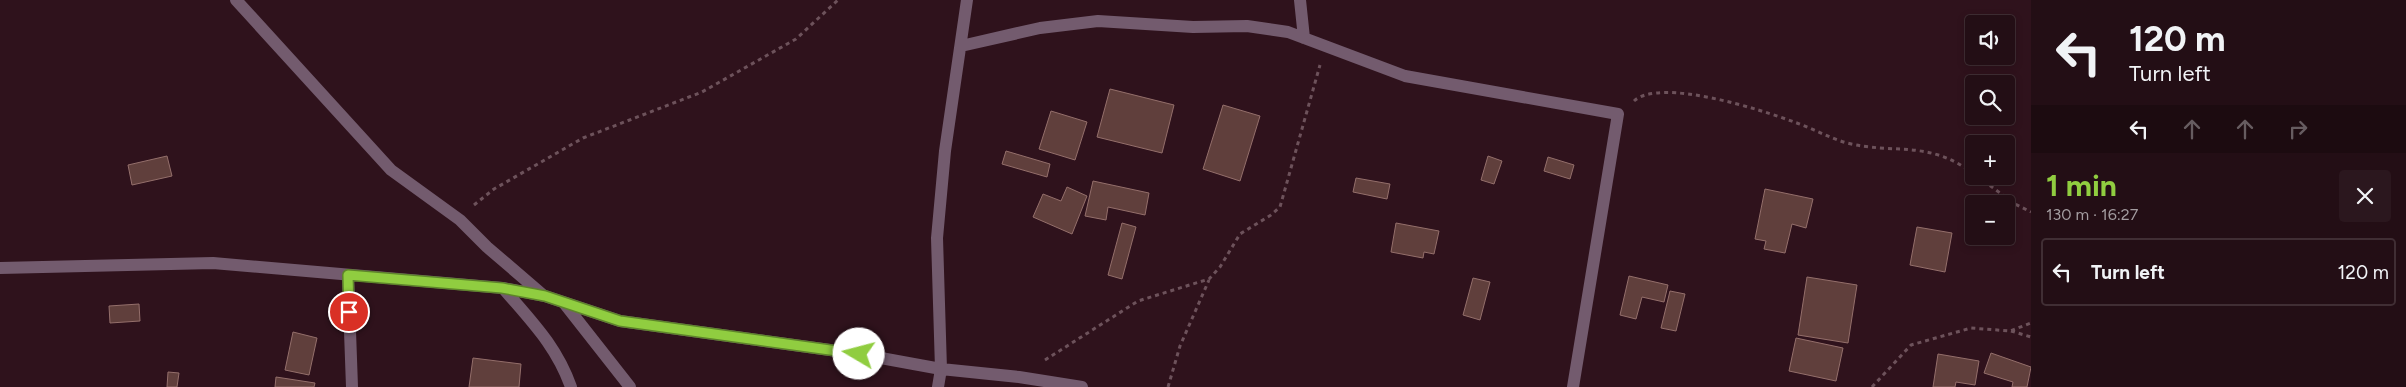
<!DOCTYPE html>
<meta charset="utf-8">
<style>
body{margin:0;font-family:Figtree,sans-serif;background:#2b171e;color:#f1f3f6;height:100vh;display:flex;flex-direction:column;font-size:19px;white-space:nowrap}
*{box-sizing:border-box;margin:0}
p{font-size:16px;color:#a39ca0}
.icon{flex:none;width:28px;height:28px;fill:none;stroke:currentColor;stroke-width:2;stroke-linecap:round;stroke-linejoin:round}
.map{position:relative;flex:1;overflow:hidden}
.side{display:flex;flex-direction:column;background:#230e15;width:375px}
.side>*{flex:none}
.top-card{background:#230e15;color:#f1f3f6;overflow:hidden}
.fabs{position:absolute;left:1965px;top:15px;display:grid;gap:10px}
.fabs a{display:grid;place-items:center;width:50px;height:50px;border-radius:5px;background:#230e15;box-shadow:0 2px 8px #0003,0 0 0 1px #402e34;font-size:25px}
.pin{position:absolute;display:grid;place-items:center;width:42px;height:42px;color:#fff;margin:-21px;border:2px solid #fff;border-radius:50%;box-shadow:0 1px 5px #0007}
.me{position:absolute;width:55px;margin:-28px;rotate:278deg;stroke-linejoin:round;filter:drop-shadow(0 0 4px #0008)}
.turn{display:flex;align-items:center;gap:18px;height:105px;padding:0 15px;font-size:22px}
.turn .icon{width:65px;height:65px;stroke-width:2.5}
.turn b{display:block;font-size:35px;line-height:42px}
.lanes{display:flex;align-items:center;height:48px;padding:0 15px;background:#0003;justify-content:center;gap:25px;direction:ltr}
.lanes .off{opacity:.35}
.round{display:grid;place-items:center;flex:none;width:52px;height:52px;border-radius:5px;background:#2b171e}
.head{display:flex;align-items:center;justify-content:space-between;height:85px;padding:0 15px}
h1{font-size:30px;font-weight:700;line-height:38px;color:#90cd40}
ul{padding:0;list-style:none}
li{display:flex;align-items:center;gap:15px;height:68px;margin:0 10px 8px;padding:0 5px;border:2px solid #402e34;border-radius:5px}
li div{flex:1}
li b{display:block;font-size:19px}
li em{font-style:normal}
main{display:flex;flex:1;min-height:0}
.map>svg:first-child{display:block}
.building{fill:#603f3c;stroke:#946f6b}
.lines{fill:none;stroke-linecap:round;stroke-linejoin:round}
.path{stroke:#6d525b;stroke-width:3;stroke-dasharray:4 4;stroke-linecap:butt}
.street{stroke:#735b6e;stroke-width:12}
.route-casing{stroke:#5e852a;stroke-width:12}
.route{stroke:#90cd40;stroke-width:9}
</style>
<main>
<div class="map">
<svg width="2031" height="387" viewBox="0 0 2031 387">
<rect width="100%" height="100%" fill="#2f121c"/>
<path class="building" d="M1110,89L1174,105L1162,153L1097,137Z
M1223,105L1260,116L1240,181L1203,169Z
M1051,111L1087,122L1075,160L1039,149Z
M1006,151L1050,164L1047,177L1002,164Z
M167,156L172,176L132,185L128,165Z
M1488,156L1502,161L1494,184L1481,180Z
M1548,157L1574,165L1570,179L1544,171Z
M1356,178L1390,184L1387,199L1353,192Z
M1093,181L1149,193L1145,215L1108,207L1106,220L1085,216Z
M1067,187L1087,196L1072,234L1033,217L1043,194L1061,201Z
M1765,189L1813,199L1806,228L1792,224L1785,253L1764,249L1766,241L1755,239Z
M1122,223L1136,227L1122,279L1108,275Z
M1396,223L1439,231L1434,254L1424,252L1423,258L1391,252Z
M1917,227L1952,233L1945,272L1910,265Z
M1629,276L1668,285L1664,302L1642,297L1636,319L1620,315Z
M1807,277L1857,285L1848,343L1798,335Z
M1473,278L1490,282L1480,320L1463,315Z
M1670,291L1685,294L1676,331L1661,328Z
M139,304L140,321L110,323L109,306Z
M293,332L317,338L309,375L285,370Z
M1796,338L1843,348L1836,381L1789,371Z
M1991,353L2031,367L2027,387H2012L2013,382L1984,373Z
M1938,354L1979,361L1975,385L1956,382L1955,387H1933Z
M473,358L521,364L519,387H469Z
M168,372L179,373L177,387H167Z
M276,377L315,383L314,387H275Z"/>
<g class="lines">
<path class="path" d="M1634,101C1660,77 1762,110 1794,122C1812,128 1829,138 1847,143C1895,155 1928,139 1974,174
M1977,176L2015,204L2031,212
M474,205L494,189L583,138L702,92L796,39L838,0
M2011,331L2031,337
M1045,360L1138,301L1209,279L1220,267L1240,234L1271,215L1280,207L1320,65
M1168,387L1180,346L1209,280
M1872,387L1911,345L1971,328L2010,331L2031,323"/>
<path class="street" d="M236,0L391,170L460,220L487,247L543,295
M1300,0L1304,38
M961,46L1040,28L1098,21L1193,27L1247,26L1288,32L1405,76L1618,114L1573,387
M0,268L213,263L503,288L545,296L620,321L859,354L941,369L1019,377L1082,387
M348,275L352,387
M503,288C531,321 556,345 571,387
M564,303L630,387
M938,387L941,369L937,238L945,151L967,0"/>
</g>
<g class="lines">
<g class="route-casing">
<path id="route" d="M349,312L348,275L502,288L545,296L620,321L859,354"/>
</g>
<use href="#route" class="route"/>
</g>
</svg>
<div class="fabs">
<a><svg class="icon" aria-label="sound" viewBox="0 0 24 24"><path d="M4 9h4l5-4v14l-5-4H4zM17 9q2 3 0 6"/></svg></a>
<a><svg class="icon" aria-label="search" viewBox="0 0 24 24"><circle cx="10" cy="10" r="6"/><path d="M15 15l6 6"/></svg></a>
<a>+</a>
<a>−</a>
</div>
<div class="pin" style="left:349px;top:312px;background:#d93025"><svg class="icon" aria-label="arrive" viewBox="0 0 24 24"><path d="M6 21V4h12l-3 4 3 4H6"/></svg></div>
<svg class="me" style="left:859px;top:354px" viewBox="-20 -20 40 40"><circle r="19" fill="#fff"/><path d="M0-13L10 11 0 6-10 11z" fill="#90cd40"/></svg>
</div>
<section class="side">
<div class="top-card">
<div class="turn"><svg class="icon" aria-label="left" viewBox="0 0 24 24"><path d="M17 20v-9H6M10 6l-5 5 5 5"/></svg><div><b>120 m</b>Turn left</div></div>
<div class="lanes"><svg class="icon" aria-label="left" viewBox="0 0 24 24"><path d="M17 20v-9H6M10 6l-5 5 5 5"/></svg><svg class="icon off" aria-label="ahead" viewBox="0 0 24 24"><path d="M12 20V5M6 11l6-6 6 6"/></svg><svg class="icon off" aria-label="ahead" viewBox="0 0 24 24"><path d="M12 20V5M6 11l6-6 6 6"/></svg><svg class="icon off" aria-label="right" viewBox="0 0 24 24"><path d="M7 20v-9h11M14 6l5 5-5 5"/></svg></div>
</div>
<div class="head"><div><h1>1 min</h1><p>130 m · 16:27</p></div><a class="round"><svg class="icon" aria-label="close" viewBox="0 0 24 24"><path d="M6 6l12 12M18 6L6 18"/></svg></a></div>
<ul>
<li><svg class="icon" aria-label="left" viewBox="0 0 24 24"><path d="M17 20v-9H6M10 6l-5 5 5 5"/></svg><div><b>Turn left</b></div><em>120 m</em></li>
</ul>
</section>
</main>
